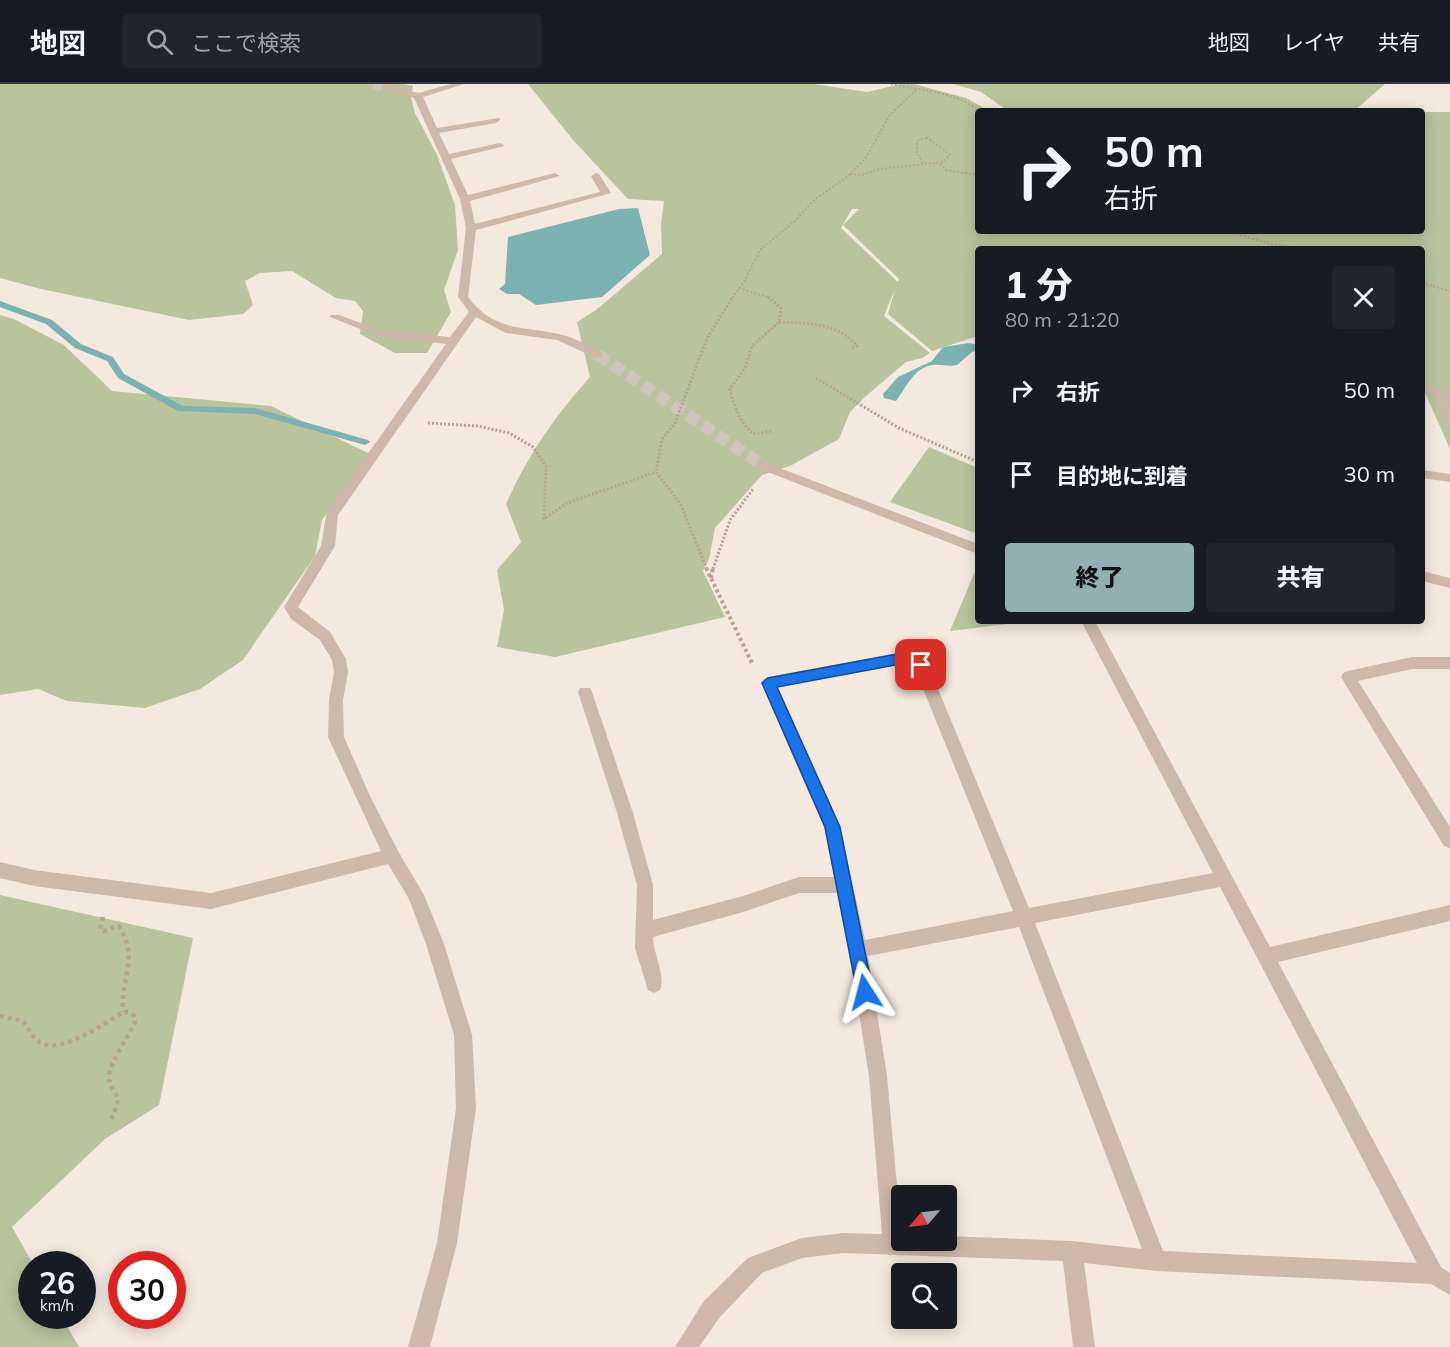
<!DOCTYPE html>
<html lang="ja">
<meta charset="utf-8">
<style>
body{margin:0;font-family:Mulish,"Noto Sans JP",sans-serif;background:#20242c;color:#f1f3f6;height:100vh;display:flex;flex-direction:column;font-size:22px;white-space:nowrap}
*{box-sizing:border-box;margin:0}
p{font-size:20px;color:#9ea1a6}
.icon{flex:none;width:33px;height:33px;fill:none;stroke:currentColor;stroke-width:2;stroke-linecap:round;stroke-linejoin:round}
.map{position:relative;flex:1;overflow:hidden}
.details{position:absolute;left:975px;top:162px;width:450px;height:378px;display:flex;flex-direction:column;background:#171b24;border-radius:6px;box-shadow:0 3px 15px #0003}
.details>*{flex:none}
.hud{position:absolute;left:975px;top:24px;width:450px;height:126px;border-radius:6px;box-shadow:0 3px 15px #0003;background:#171b24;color:#f1f3f6;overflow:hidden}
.needle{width:39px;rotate:242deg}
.buttons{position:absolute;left:891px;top:1101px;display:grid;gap:12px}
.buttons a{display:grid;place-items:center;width:66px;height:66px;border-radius:6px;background:#171b24;box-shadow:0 3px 15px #0003;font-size:30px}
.speed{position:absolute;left:18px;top:1167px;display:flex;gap:12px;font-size:30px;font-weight:700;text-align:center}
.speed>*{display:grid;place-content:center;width:78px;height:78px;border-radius:50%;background:#171b24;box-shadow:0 3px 15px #0003;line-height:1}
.speed small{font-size:15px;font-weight:400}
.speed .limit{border:9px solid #d22;background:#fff;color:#111}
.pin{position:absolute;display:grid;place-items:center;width:51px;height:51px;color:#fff;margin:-26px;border-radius:12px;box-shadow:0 3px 9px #0006}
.me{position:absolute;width:66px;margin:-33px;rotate:351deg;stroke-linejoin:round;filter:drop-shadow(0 0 4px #0008)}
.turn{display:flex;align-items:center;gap:21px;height:126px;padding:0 30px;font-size:27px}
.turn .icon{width:78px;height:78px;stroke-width:2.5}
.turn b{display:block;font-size:42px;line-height:51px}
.round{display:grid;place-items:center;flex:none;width:63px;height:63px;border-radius:6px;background:#20242c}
.summary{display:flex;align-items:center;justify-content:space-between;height:102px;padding:0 30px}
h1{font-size:36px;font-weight:800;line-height:45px}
.button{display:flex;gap:12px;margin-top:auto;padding:12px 30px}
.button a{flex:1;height:69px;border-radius:6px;background:#92b0b2;color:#111;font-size:24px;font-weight:800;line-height:69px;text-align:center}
.button a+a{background:#20242c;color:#f1f3f6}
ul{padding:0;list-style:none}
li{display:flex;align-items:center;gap:18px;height:84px;padding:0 30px}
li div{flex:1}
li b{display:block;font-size:22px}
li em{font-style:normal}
header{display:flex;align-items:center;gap:36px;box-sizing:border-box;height:84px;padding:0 30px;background:#171b24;border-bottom:2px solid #363941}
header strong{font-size:28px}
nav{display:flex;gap:33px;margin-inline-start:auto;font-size:21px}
.search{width:420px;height:54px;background:#20242c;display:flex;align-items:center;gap:15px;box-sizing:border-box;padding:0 21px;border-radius:6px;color:#9ea1a6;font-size:22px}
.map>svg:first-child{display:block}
.green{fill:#b9c49d;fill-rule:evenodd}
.water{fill:#7cb2b2}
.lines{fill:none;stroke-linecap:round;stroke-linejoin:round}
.stream{fill:#7cb2b2;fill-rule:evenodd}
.minor-tunnel-far1{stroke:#cfc4ba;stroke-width:10;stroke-dasharray:10 4.5;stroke-linecap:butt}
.minor-tunnel{stroke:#cfc4ba;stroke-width:12;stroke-dasharray:12 6;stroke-linecap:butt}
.path-far3{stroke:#b9a293;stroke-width:2;stroke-dasharray:2 2;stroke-linecap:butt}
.path-far2{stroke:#b9a293;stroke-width:3;stroke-dasharray:2 2;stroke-linecap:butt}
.path-far1{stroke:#b9a293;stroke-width:4;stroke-dasharray:3 3;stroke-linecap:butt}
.path{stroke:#b9a293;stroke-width:4.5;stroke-dasharray:4 4;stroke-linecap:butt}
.minor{fill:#cdb8a9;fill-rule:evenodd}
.route{fill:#1a73e8;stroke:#114b97;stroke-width:1.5}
</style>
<header>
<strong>地図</strong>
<div class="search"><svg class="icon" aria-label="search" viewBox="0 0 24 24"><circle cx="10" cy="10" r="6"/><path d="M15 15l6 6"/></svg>ここで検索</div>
<nav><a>地図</a><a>レイヤ</a><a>共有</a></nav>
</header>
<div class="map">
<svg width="1450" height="1263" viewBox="0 0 1450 1263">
<rect width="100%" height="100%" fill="#f4e9de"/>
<path class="green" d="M0,0H404L413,2L411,13L415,29L437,71L455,121L458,166L444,206L451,228L427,269H395L360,250L363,227L355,217L336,214L292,187L260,189L245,197L253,221L243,230L189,236L41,205L0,194Z
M528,0H814L867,8L901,0H914L966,14L990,27H978V147H1422V28H1450V365L1422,302V165H978V252L932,267L888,230L895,205L884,232L930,269L922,274L906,278L865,313L850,328L839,355L790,382L762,391L715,444L709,475L703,487L725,533L555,573L497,563L504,526L497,486L521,458L506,420C527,372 555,332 590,293L577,238L596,226L662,170L661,140L664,117L628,115L573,56ZM852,125H859L843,141L899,195L898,198L841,144Z
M953,0H1385L1354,27H1008L981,8Z
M0,231L14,235L64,261L112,307L271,322L370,370L322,436L315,472L243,576L200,605L145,624L67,617L38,605L0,611Z
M929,363L978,384V450L890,418Z
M978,480V537H1033L950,547Z
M0,811L193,854L159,1021L105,1055L12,1143L33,1180L32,1232H61L79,1263H0Z"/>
<path class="water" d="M638,124L650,171L602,213L536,221L519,210H507L499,205L505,200L508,153L619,125Z
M969,259L978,261V266L972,268L957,281C948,283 942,280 933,281C914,283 906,304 896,317L884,314L883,310L898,293L932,277L943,263Z"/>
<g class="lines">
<path class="stream" d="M0,217L52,236L81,260L113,273L124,290L183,322L255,324L368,356L370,358L365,361L255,330L178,327L118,294L107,277L75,264L46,240L0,223Z"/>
<path class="minor-tunnel-far1" d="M373,0L388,3"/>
<path class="minor-tunnel" d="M598,271L764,382"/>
<path class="path-far3" d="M891,0C920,6 956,8 980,27
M923,79L917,69V57L929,53
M940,80L946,86L978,91
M850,90L861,91L880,85L943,78L950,71L927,53
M1225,147L1271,160L1303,165
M1422,199L1450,207
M739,204L770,214
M732,214L744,198L760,166L795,137L814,116L847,93L865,75L890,31L916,6"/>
<path class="path-far2" d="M768,213L781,224L779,238L752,262L745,284L730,305C734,322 740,338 753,350L773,347
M779,238C806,239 839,239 857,262L850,265
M816,294L899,344L978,378
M428,339L478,342L509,349L533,363L546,382L544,435L567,419L656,388
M707,485L680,419L656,388L662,355L675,339L707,254L733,213
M713,485L730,436L753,405"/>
<path class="path-far1" d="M706,484L752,579
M711,494L713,484"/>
<path class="path" d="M103,833L100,845L104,847L119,842C140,876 120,893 123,928
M0,932L23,937C28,944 33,955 41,959C62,970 105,939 123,928H129L134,932L135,939C129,951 110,979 109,991C109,1013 127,1005 111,1035"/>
<path class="minor" d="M388,0L418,9L451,0H464L423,13L437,44L499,34L500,36L496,39L439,49L449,70L500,59L505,62L451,75L468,111L555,89L560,92L470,117L475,140L600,108L591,92L596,89L599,90L611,109L476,146L468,213C494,248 523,242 559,250C574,253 589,262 602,269V273H594L557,256L506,249L476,233L338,431L335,462L298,523L330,548L346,575L348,588L343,616L344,653L370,712L398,767L424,811L444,860L472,951L476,1024L457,1159L430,1263H408L437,1159L456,1024L454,951L426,860L409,815L388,780L211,825L34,802L0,794V778L34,786L211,809L381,767L328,653L329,616L334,588L332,576L320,556L291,535L284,523L321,462L327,427L446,260L378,252L330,233L331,231H339L380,246L450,253L469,228L458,213L466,144L460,115L414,14L385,5V1Z
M1422,299L1445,307L1450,320V342L1444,338L1436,312L1422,307Z
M764,378L978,460V470L760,385L758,382Z
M1422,386L1450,390V398L1422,394Z
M1422,487L1450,494V504L1422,497Z
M1081,537H1095L1270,863L1450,821V837L1278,878L1441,1183L1450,1189V1211L1431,1200L1157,1187L1084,1179L1095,1263H1073L1063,1177L843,1169L802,1174L762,1189L720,1233L699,1263H675L704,1217L748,1174L802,1154L843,1149L882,1150L869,992L849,866L837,809H799L743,828L653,853C653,869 666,892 660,906L654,909L648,906L635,864L637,801L617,729L578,608L580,604H590L592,608L633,729L653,801V836L743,812L799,793H834L824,743L761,599L763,595L768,593L908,567L926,577L928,581L1029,824L1213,789ZM906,579L915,585L1013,827L865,856L840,743L777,603ZM1220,803L1417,1179L1163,1167L1035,839ZM1019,843L1142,1165L1072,1157L946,1152V1156H902L887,992L868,872Z
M1412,573H1450V585H1412L1358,597L1450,743V764L1444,762L1341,593L1343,589L1348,587Z"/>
</g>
<path class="route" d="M908,568L926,577L928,581L926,585L921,586L906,579L777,603L840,743L873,908L871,914L865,916L859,914L857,908L825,743L762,599L768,594Z"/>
</svg>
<div class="buttons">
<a><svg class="needle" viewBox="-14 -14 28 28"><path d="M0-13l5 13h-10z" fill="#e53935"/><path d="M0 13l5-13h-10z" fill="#9ea1a6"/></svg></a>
<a><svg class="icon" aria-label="search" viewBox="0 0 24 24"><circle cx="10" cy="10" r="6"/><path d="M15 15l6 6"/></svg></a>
</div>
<div class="speed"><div>26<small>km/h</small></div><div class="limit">30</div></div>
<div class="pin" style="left:921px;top:581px;background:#d93025"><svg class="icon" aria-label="arrive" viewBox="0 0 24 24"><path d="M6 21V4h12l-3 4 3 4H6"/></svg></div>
<svg class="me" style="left:865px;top:908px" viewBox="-20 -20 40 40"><path d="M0-17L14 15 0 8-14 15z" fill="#1a73e8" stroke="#fff" stroke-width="4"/></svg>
<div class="hud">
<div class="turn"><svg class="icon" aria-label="right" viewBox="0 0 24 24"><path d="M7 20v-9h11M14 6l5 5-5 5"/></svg><div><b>50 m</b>右折</div></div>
</div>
<section class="details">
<div class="summary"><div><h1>1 分</h1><p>80 m · 21:20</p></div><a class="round"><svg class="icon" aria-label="close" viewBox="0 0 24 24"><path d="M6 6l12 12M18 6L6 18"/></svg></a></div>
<ul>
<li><svg class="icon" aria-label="right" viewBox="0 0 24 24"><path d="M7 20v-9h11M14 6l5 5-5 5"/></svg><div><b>右折</b></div><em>50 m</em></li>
<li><svg class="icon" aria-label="arrive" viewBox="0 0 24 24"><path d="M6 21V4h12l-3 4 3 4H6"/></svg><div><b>目的地に到着</b></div><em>30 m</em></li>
</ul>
<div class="button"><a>終了</a><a>共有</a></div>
</section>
</div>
